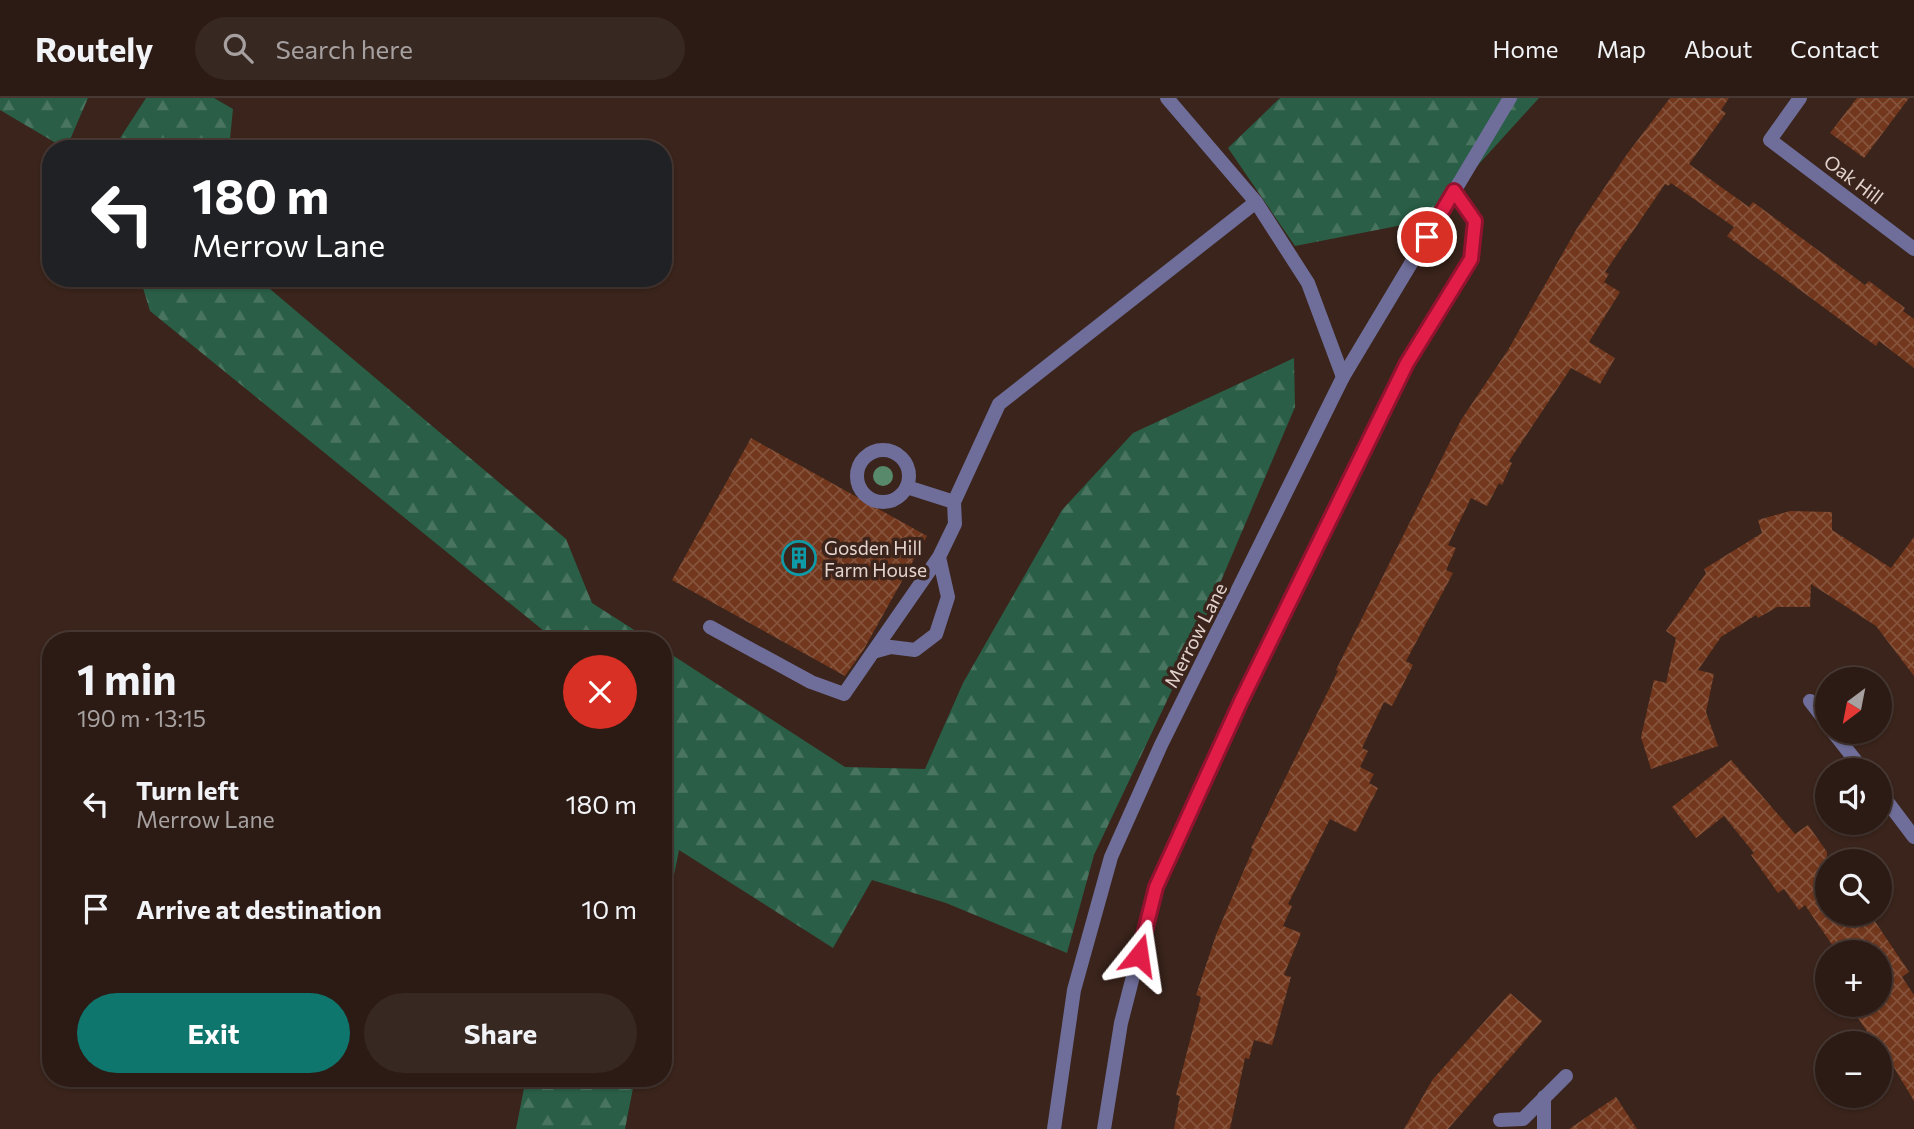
<!DOCTYPE html>
<meta charset="utf-8">
<style>
body{margin:0;font-family:Commissioner,sans-serif;background:#382822;color:#f1f3f6;height:100vh;display:flex;flex-direction:column;font-size:26px;white-space:nowrap}
*{box-sizing:border-box;margin:0}
p{font-size:23px;color:#a6a1a0}
.icon{flex:none;width:38px;height:38px;fill:none;stroke:currentColor;stroke-width:2;stroke-linecap:round;stroke-linejoin:round}
.map{position:relative;flex:1;overflow:hidden}
.panel{position:absolute;left:42px;top:534px;width:630px;height:455px;display:flex;flex-direction:column;background:#2c1b14;border-radius:28px;box-shadow:0 2px 5px #0004,0 0 0 2px #483934}
.panel>*{flex:none}
.hud{position:absolute;left:42px;top:42px;width:630px;height:147px;border-radius:28px;box-shadow:0 2px 5px #0004,0 0 0 2px #483934;background:#202124;color:#fff;overflow:hidden}
.needle{width:46px;rotate:212deg}
.buttons{position:absolute;left:1815px;top:569px;display:grid;gap:14px}
.buttons a{display:grid;place-items:center;width:77px;height:77px;border-radius:50%;background:#2c1b14;box-shadow:0 2px 5px #0004,0 0 0 2px #483934;font-size:35px}
.pin{position:absolute;display:grid;place-items:center;width:60px;height:60px;color:#fff;margin:-30px;border:4px solid #fff;border-radius:50%;box-shadow:0 2px 7px #0007}
.me{position:absolute;width:77px;margin:-38px;rotate:15deg;stroke-linejoin:round;filter:drop-shadow(0 0 5px #0008)}
.turn{display:flex;align-items:center;gap:24px;height:147px;padding:0 35px;font-size:32px}
.turn .icon{width:91px;height:91px;stroke-width:2.5}
.turn b{display:block;font-size:49px;line-height:60px}
.round{display:grid;place-items:center;flex:none;width:74px;height:74px;border-radius:37px;background:#382822}
.headline{display:flex;align-items:center;justify-content:space-between;height:119px;padding:0 35px}
h1{font-size:42px;font-weight:700;line-height:52px}
.action{display:flex;gap:14px;margin-top:auto;padding:14px 35px}
.action a{flex:1;height:80px;border-radius:42px;background:#0f766e;color:#fff;font-size:28px;font-weight:700;line-height:80px;text-align:center}
.action a+a{background:#382822;color:#f1f3f6}
ul{padding:0;list-style:none}
li{display:flex;align-items:center;gap:21px;height:105px;padding:0 35px}
li div{flex:1}
li b{display:block;font-size:26px}
li em{font-style:normal}
header{display:flex;align-items:center;gap:42px;box-sizing:border-box;height:98px;padding:0 35px;background:#2c1b14;border-bottom:2px solid #483934}
header strong{font-size:33px}
nav{display:flex;gap:38px;margin-inline-start:auto;font-size:24px}
.search{width:490px;height:63px;background:#382822;display:flex;align-items:center;gap:18px;box-sizing:border-box;padding:0 24px;border-radius:38px;color:#a6a1a0;font-size:26px}
.map>svg:first-child{display:block}
.forest{fill:url(#forest-firs)}
.building{fill:url(#building-cross-hatch)}
.lines{fill:none;stroke-linecap:round;stroke-linejoin:round}
.lane{stroke:#6f6e9a;stroke-width:14}
.street{stroke:#6f6e9a;stroke-width:14}
.tree{fill:#58896a}
.route-casing{stroke:#92132f;stroke-width:18}
.route{stroke:#e11d48;stroke-width:12}
.labels{text-anchor:middle;dominant-baseline:central;stroke-width:7;stroke-linejoin:round;paint-order:stroke}
.street-label{font-size:19px;fill:#e4d4ce;stroke:#3a241b}
.poi-label{font-size:19px;fill:#e4d4ce;stroke:#3a241b;text-anchor:start}
</style>
<header>
<strong>Routely</strong>
<div class="search"><svg class="icon" aria-label="search" viewBox="0 0 24 24"><circle cx="10" cy="10" r="6"/><path d="M15 15l6 6"/></svg>Search here</div>
<nav><a>Home</a><a>Map</a><a>About</a><a>Contact</a></nav>
</header>
<div class="map">
<svg width="1914" height="1031" viewBox="0 0 1914 1031">
<defs>
<pattern id="forest-firs" width="22" height="20" patternUnits="userSpaceOnUse" patternTransform="scale(1.75)"><rect width="22" height="20" fill="#2a5e46"/><path d="M5 1l3.5 6h-7zM16 11l3.5 6h-7z" fill="#497460"/></pattern>
<pattern id="building-cross-hatch" width="8" height="8" patternUnits="userSpaceOnUse" patternTransform="scale(1.75)"><rect width="8" height="8" fill="#72371c"/><path d="M0 0l8 8M0 8l8-8" fill="none" stroke="#86533c"/></pattern>
</defs>
<rect width="100%" height="100%" fill="#3a241b"/>
<path class="forest" d="M0,0H88L66,51L0,12Z
M146,0H214L233,11L229,51H113Z
M1280,0H1539L1428,122L1295,148L1228,50Z
M140,180H257L566,441L592,505L650,542H555L150,213Z
M1294,260L1295,309L1198,537L1094,757L1067,855L946,805L872,782L833,850L679,752L663,832V551L845,669L925,671L963,585L1062,412L1133,335Z
M526,980H635L625,1031H516Z"/>
<path class="building" d="M1670,0H1729L1721,12L1726,15L1689,66L1749,109L1753,104L1865,187L1869,183L1905,210L1903,213L1914,221V270L1879,243L1876,248L1727,138L1734,129L1671,85L1668,88L1665,86L1605,174L1609,176L1604,184L1620,194L1589,244L1615,260L1600,286L1571,270L1509,363L1512,365L1502,387L1499,385L1487,408L1471,400L1448,447L1456,450L1446,472L1453,475L1406,563L1413,567L1392,608L1384,604L1362,650L1368,653L1360,669L1374,676L1369,685L1378,690L1356,734L1330,721L1288,806L1292,808L1283,828L1301,835L1284,877L1291,879L1272,947L1254,942L1249,961L1245,960L1230,1031H1174L1180,998L1176,997L1201,899L1196,897L1216,837L1253,751L1251,750L1338,573L1336,572L1461,322L1508,252L1576,132L1627,56Z
M1857,0H1909L1864,60L1830,35Z
M751,340L927,438L864,551L845,578L672,482Z
M1790,413L1832,414V432L1891,470L1914,439V578L1876,528L1811,486L1810,509H1777L1758,520L1756,517L1721,539L1698,572L1714,576L1706,614L1718,648L1651,671L1641,639L1654,582L1666,585L1676,540L1666,533L1706,475L1704,471L1762,435L1758,422Z
M1731,662L1795,736L1808,727L1827,754V816H1870L1909,874L1902,879L1914,897V1003L1886,956L1883,958L1880,952V945H1875L1858,920L1882,904L1880,854H1837L1805,807L1799,812L1784,791L1778,795L1751,757L1754,755L1724,718L1696,740L1672,709Z
M1510,895L1542,923L1448,1031H1404L1433,981Z
M1616,999L1637,1031H1569Z"/>
<g class="lines">
<path class="lane" d="M1167,0L1256,104L1308,185L1343,279
M857 378a26 26 0 1 1 52 0a26 26 0 1 1-52 0Z
M907,389L954,404L999,306L1256,104
M710,529L811,584L844,596L873,554L891,549L915,552L936,536L948,499L939,459L955,426L954,404
M873,554L939,459"/>
<path class="street" d="M1800,0L1770,42L1914,151
M1810,603L1827,625
M1833,634L1863,672
M1880,694L1914,739
M1544,999V1031
M1500,1022L1523,1021L1566,978
M1054,1031L1074,892L1111,759L1161,647L1343,279L1510,0
M1104,1031L1121,925L1156,789L1241,603L1407,265L1471,161L1475,123L1454,93"/>
</g>
<circle class="tree" cx="883" cy="378" r="10"/>
<g class="lines">
<g class="route-casing">
<path id="route" d="M1139,857L1156,789L1241,603L1407,265L1471,161L1475,123L1454,93L1427,139"/>
</g>
<use href="#route" class="route"/>
</g>
<defs>
<g id="building-ring" transform="scale(1.75)"><circle r="9.5" fill="#3a241b" stroke="#0f9aa8" stroke-width="1.5"/><path d="M-4-6H4V6H1V3H-1V6H-4ZM-2.5-4.3h1.7v1.8h-1.7ZM.8-4.3h1.7v1.8H.8ZM-2.5-1h1.7V.8h-1.7ZM.8-1h1.7V.8H.8Z" fill="#0f9aa8"/></g>
</defs>
<g fill-rule="evenodd">
<use href="#building-ring" x="799" y="460"/>
</g>
<g class="labels">
<g class="street-label">
<text transform="translate(1854 81) rotate(37)">Oak Hill</text>
<text transform="translate(1195 537) rotate(-63)">Merrow Lane</text>
</g>
<g class="poi-label">
<text x="824" y="449">Gosden Hill<tspan x="824" dy="22">Farm House</tspan></text>
</g>
</g>
</svg>
<div class="buttons">
<a><svg class="needle" viewBox="-14 -14 28 28"><path d="M0-13l5 13h-10z" fill="#e53935"/><path d="M0 13l5-13h-10z" fill="#a6a1a0"/></svg></a>
<a><svg class="icon" aria-label="sound" viewBox="0 0 24 24"><path d="M4 9h4l5-4v14l-5-4H4zM17 9q2 3 0 6"/></svg></a>
<a><svg class="icon" aria-label="search" viewBox="0 0 24 24"><circle cx="10" cy="10" r="6"/><path d="M15 15l6 6"/></svg></a>
<a>+</a>
<a>−</a>
</div>
<div class="pin" style="left:1427px;top:139px;background:#d93025"><svg class="icon" aria-label="arrive" viewBox="0 0 24 24"><path d="M6 21V4h12l-3 4 3 4H6"/></svg></div>
<svg class="me" style="left:1139px;top:857px" viewBox="-20 -20 40 40"><path d="M0-17L14 15 0 8-14 15z" fill="#e11d48" stroke="#fff" stroke-width="4"/></svg>
<div class="hud">
<div class="turn"><svg class="icon" aria-label="left" viewBox="0 0 24 24"><path d="M17 20v-9H6M10 6l-5 5 5 5"/></svg><div><b>180 m</b>Merrow Lane</div></div>
</div>
<section class="panel">
<div class="headline"><div><h1>1 min</h1><p>190 m · 13:15</p></div><a class="round" style="background:#d93025;color:#fff"><svg class="icon" aria-label="close" viewBox="0 0 24 24"><path d="M6 6l12 12M18 6L6 18"/></svg></a></div>
<ul>
<li><svg class="icon" aria-label="left" viewBox="0 0 24 24"><path d="M17 20v-9H6M10 6l-5 5 5 5"/></svg><div><b>Turn left</b><p>Merrow Lane</p></div><em>180 m</em></li>
<li><svg class="icon" aria-label="arrive" viewBox="0 0 24 24"><path d="M6 21V4h12l-3 4 3 4H6"/></svg><div><b>Arrive at destination</b></div><em>10 m</em></li>
</ul>
<div class="action"><a>Exit</a><a>Share</a></div>
</section>
</div>
